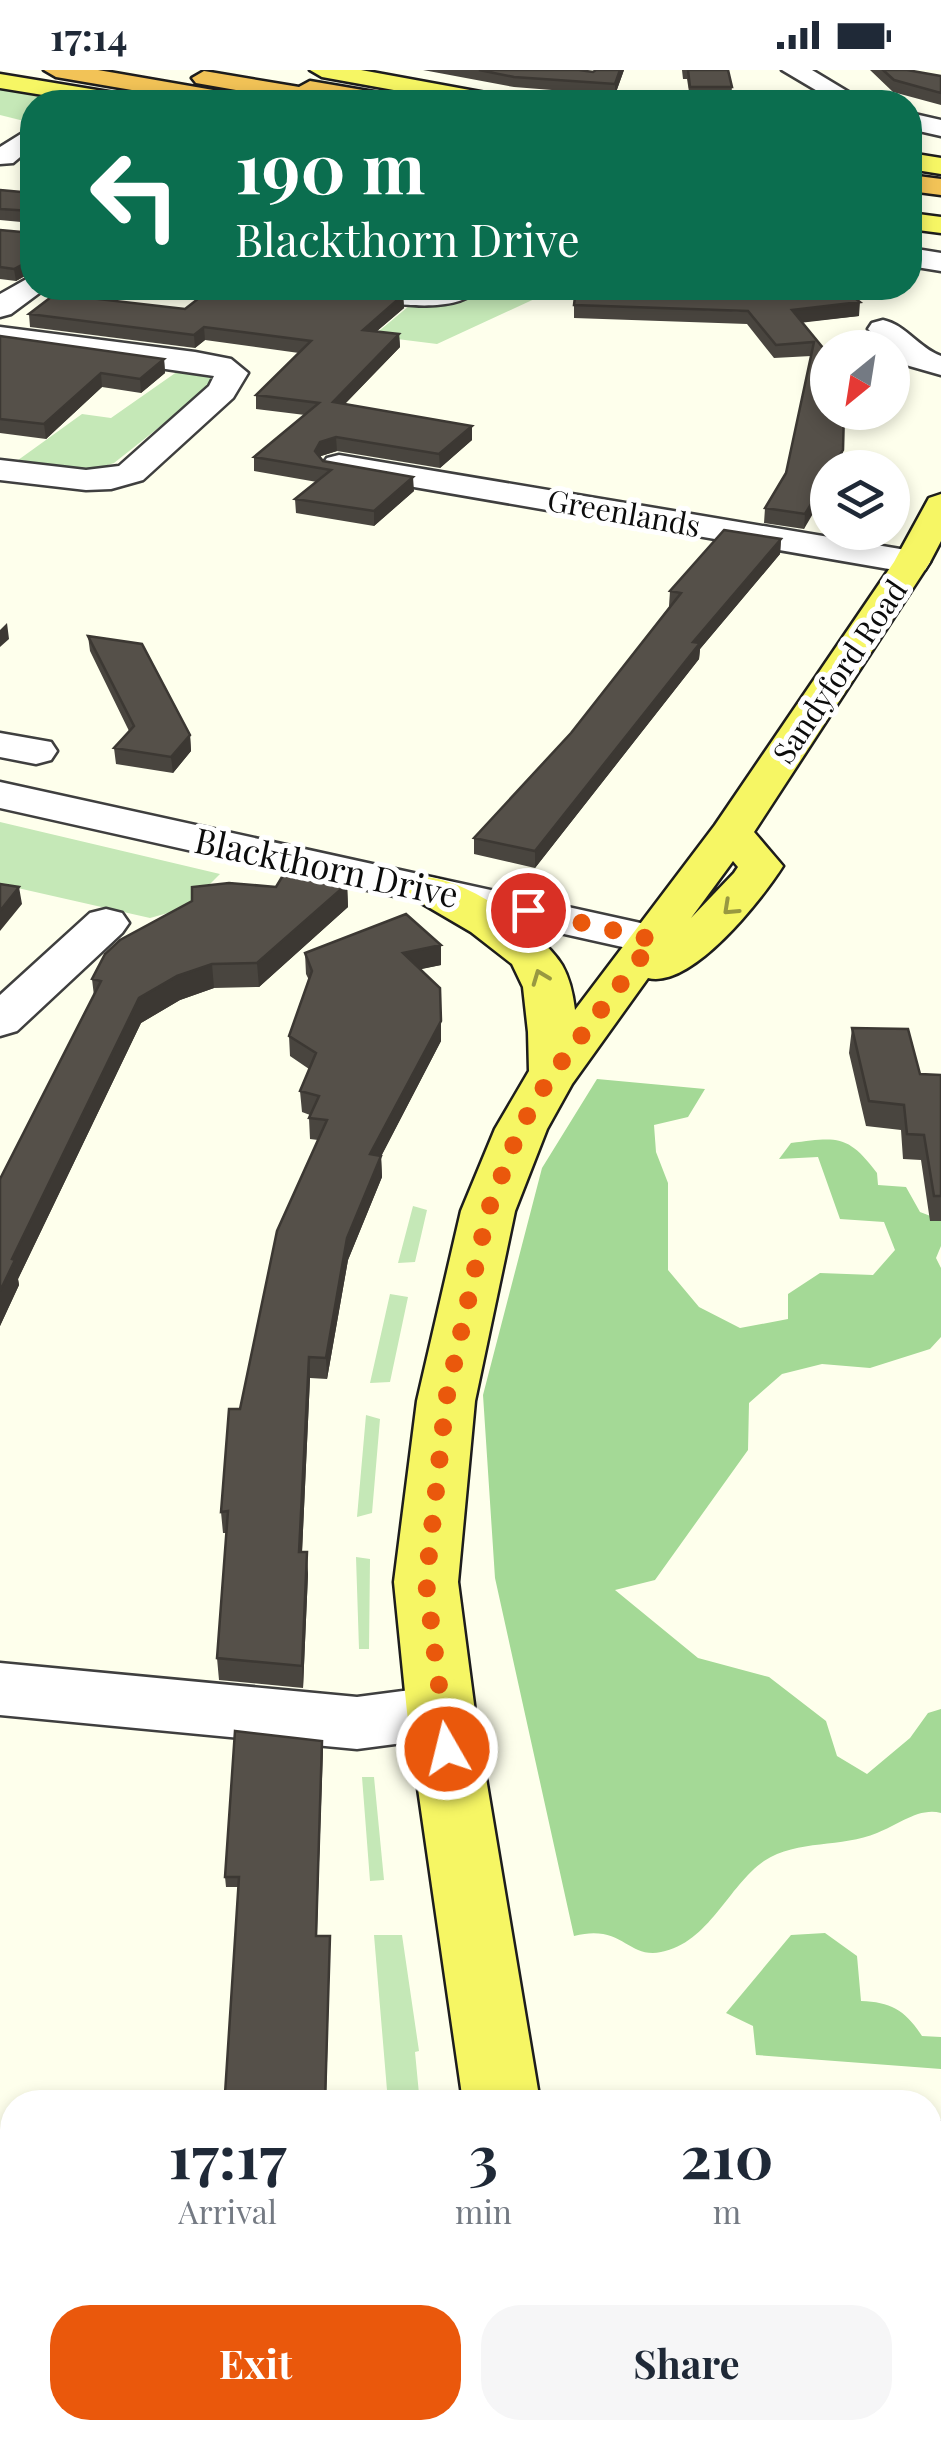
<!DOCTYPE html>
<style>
body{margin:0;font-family:"Playfair Display",serif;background:#f6f6f7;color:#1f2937;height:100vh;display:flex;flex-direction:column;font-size:38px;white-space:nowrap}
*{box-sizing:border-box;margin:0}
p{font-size:32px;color:#747a83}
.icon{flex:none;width:55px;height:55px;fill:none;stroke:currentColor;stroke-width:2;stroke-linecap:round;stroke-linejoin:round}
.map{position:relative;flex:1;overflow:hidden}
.panel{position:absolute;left:0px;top:2020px;width:942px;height:350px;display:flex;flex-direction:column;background:#fff;border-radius:40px 40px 0 0;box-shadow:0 5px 15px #0003}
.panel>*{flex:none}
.guide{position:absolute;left:20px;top:20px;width:902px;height:210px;border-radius:40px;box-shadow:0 5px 15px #0003;background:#0b6e4f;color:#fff;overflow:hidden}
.needle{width:65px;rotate:210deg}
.fabs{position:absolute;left:810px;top:260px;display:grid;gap:20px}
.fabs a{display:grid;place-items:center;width:100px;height:100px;border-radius:50%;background:#fff;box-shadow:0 5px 15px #0003;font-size:50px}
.pin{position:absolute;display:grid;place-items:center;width:85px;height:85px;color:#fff;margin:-42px;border:5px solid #fff;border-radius:50%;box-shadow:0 2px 10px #0007}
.me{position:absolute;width:110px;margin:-55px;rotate:352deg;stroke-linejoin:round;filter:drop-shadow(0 0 8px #0008)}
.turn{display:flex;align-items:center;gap:35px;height:210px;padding:0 50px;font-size:45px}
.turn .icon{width:130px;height:130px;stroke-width:2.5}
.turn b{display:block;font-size:70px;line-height:85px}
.eta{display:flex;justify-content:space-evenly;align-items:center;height:170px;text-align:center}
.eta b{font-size:60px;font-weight:700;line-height:70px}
.cta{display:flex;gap:20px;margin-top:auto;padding:20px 50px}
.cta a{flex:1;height:115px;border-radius:40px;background:#ea580c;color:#fff;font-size:40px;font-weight:700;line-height:115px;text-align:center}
.cta a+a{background:#f6f6f7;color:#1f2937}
.status{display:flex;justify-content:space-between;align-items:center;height:70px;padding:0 50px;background:#fff;direction:ltr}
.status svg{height:28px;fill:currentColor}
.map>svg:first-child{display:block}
.green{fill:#c5e8b7}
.forest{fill:#a4d996}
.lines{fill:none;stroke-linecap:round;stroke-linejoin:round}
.minor-casing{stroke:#3f3f3f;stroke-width:5}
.major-casing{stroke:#1d1d1d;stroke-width:5}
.highway-casing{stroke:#1d1d1d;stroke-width:5}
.minor{fill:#fff;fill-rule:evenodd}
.major{fill:#f6f664;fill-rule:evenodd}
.highway{fill:#f2c357;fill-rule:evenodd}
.wall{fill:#49453f}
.shaded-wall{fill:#3c3833}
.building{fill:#555049;stroke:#3c3833;stroke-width:2.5}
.oneway{stroke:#989841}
.route{stroke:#ea580c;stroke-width:18;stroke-dasharray:0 32.4}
.labels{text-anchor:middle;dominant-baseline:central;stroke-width:10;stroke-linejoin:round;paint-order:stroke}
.far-street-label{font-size:30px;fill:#0c0c0c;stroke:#fff}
.street-label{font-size:35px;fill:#0c0c0c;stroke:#fff}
</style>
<div class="status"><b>17:14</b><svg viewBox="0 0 49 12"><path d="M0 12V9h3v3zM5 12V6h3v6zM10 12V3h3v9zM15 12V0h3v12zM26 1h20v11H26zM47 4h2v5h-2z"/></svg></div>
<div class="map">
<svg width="941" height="2370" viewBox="0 0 941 2370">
<rect width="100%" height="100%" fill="#feffec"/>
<path class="green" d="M0,17L56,26L46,31L52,32H32V53L0,45Z
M472,218L556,219L437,274L373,266L409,236L445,235Z
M181,299L213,303L215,313L114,393L88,401L14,393L82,344L111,348Z
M0,752L220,804L186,838L150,848L0,814Z
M413,1136L427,1140L415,1192L398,1193Z
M390,1224L408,1227L390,1312L370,1313Z
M366,1345L380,1349L372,1443L357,1447Z
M356,1487L370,1489L369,1579H359Z
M362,1707H374L384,1810L370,1811Z
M374,1865H402L419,1981L415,1982L419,2024L415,2028L388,2032Z"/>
<path class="forest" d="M597,1009L705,1019L688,1047L654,1055L656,1082L668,1113V1200L699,1237L740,1258L788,1249V1224L820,1203L873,1205L895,1180L884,1152L840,1149L818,1087L779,1089L791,1073C837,1067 848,1064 877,1103L878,1115L906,1117L920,1142L941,1150V1176L936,1188L941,1198V1267L930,1279L870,1298L822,1294L782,1304L749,1333L748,1380L655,1510L615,1520L698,1588L769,1607L826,1651L837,1686L867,1704L910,1668L928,1643L941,1639V1743C919,1737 898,1755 877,1763C842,1778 798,1769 764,1791C728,1816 709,1873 661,1882C628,1889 622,1853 574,1866L495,1508L483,1325L542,1098Z
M825,1863L857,1886L861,1931C891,1932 905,1940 922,1966L941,1967V1999L756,1985L753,1956L726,1943L791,1865Z"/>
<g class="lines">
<g class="minor-casing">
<path id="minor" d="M782,0H812L865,32H836Z
M910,43L941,50V66L910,59Z
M32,57V77L13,93L0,94V77Z
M910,178L941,183V201L910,196Z
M32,206V218H45L42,221L11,244L0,247V224Z
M331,218H479C456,248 378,231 346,227L336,224Z
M883,250C906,255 919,278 941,286V305L906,295L892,283V278H886L868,259L872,253Z
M0,257L195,282L231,289L248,303L233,328L143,410L111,419L86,420L0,410V390L86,400L119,396L209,316L214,306L0,275Z
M339,385L912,481L925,484L930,492L925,500L912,503L327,402L322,395L327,388Z
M0,663L51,672L57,681L51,690L36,694L0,687Z
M0,712L654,856L671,860L677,870L671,880L654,884L0,738Z
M106,839L122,843L129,853L122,863L17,961L0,966V925L90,843Z
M0,1593L357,1627L441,1616L465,1623L475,1642L465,1661L441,1668L357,1679L0,1645Z
M930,2052L941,2053V2125L930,2124Z
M0,2120L12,2125V2201L0,2196Z
M379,2358H465L464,2370H378Z"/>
</g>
<g class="major-casing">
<path id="major" d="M310,0H361L497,25L509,32H460L322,7Z
M0,4L127,25L139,32H86L0,18Z
M910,83L941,88V104L910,99Z
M910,143L941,147V163L910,159Z
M941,424V471L930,492L754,762L783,796C762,829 692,919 648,908L572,1014L547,1059L515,1141L475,1331L458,1512L475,1642L540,2032H463L407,1642L394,1512L417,1331L461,1141L495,1059L529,1001L528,962L523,917L512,894L471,862L413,828L406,818L413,808C454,798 540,860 562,895C570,909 573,924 575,940L715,755L894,492L929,428ZM733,791L738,797L734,803L691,848Z
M475,2358H561L560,2370H474Z"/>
</g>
<g class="highway-casing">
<path id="highway" d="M44,0H98L242,25L254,32H202L56,7Z
M204,1L299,17L310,11L392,25L404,32H305L196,13L192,8Z
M910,105L941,109V125L910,121Z"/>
</g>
<use href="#minor" class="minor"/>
<use href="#major" class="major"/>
<use href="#highway" class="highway"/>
</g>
<path class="wall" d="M423,0H579L593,2L624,0L615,25L514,17Z
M682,0H728L732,17L731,28H690L687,9H683Z
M870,0H907L941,6V35L893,22Z
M0,120L32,123V153L0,150Z
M0,160L32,163V202L16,211L0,209Z
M65,218H118L111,223Z
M403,225L404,238L377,261L399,264L400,277L345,334L472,370L440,398L337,381L321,386L320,388L323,391L414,421L374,456L296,443L295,429L317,412L254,401V387L305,345L256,339V325L299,283L205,270L195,278L30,257L29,244L185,239Z
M574,235L859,246L802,252L828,284L843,380L840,398H828L804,459L764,453L765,438L786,403L811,286L774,288L747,254L574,248Z
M0,266L164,289L165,303L141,323L102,317L46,369L0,363Z
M781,469L780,484L700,579L699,589L535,798L474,784V768L571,663L670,536H669L670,521Z
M88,566L190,665L191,681L173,703L116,694L114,678L129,661L90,581Z
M347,814L348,837L259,917L214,918L180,930L141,953L18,1209L19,1215L0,1256V1109L94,926L92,909L276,817Z
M441,875V895L420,899L441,971L381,1086L382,1107L348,1190L327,1309L310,1308L302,1482L308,1504L303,1618L219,1610L217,1588L227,1463H223L221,1442L240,1339L318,1070L310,1069L309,1048L310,1045L302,1042L300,1021L309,999L290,986L289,966L309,910L306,904L305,883Z
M852,958L920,1004L941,1005V1151H930L921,1090L903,1089L901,1060L866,1056L849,983Z
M322,1671L317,1866L330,1876L326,2032H226L225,2024L238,1817H226L225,1807Z
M12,2171V2250L0,2245V2184L11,2187Z
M930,2232L941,2233V2366L861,2358H930Z
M275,2358H382L391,2370H306Z"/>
<path class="shaded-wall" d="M620,0H624L615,25V14Z
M31,190L32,202L16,211L14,199Z
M403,225L404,238L363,273V260Z
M860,232L859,246L791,254L792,240Z
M204,257L205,270L195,278L194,265Z
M399,264L400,277L333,346V332Z
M164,289L165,303L141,323L140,309Z
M101,303L102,317L46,369L44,354Z
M472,356V370L440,398L439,384Z
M336,367L337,381L321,386L315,395V381L320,372Z
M843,380L840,398H832Z
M828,406V418L804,459L805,444Z
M413,407L414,421L374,456V441Z
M781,469L780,484L700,579L699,589L535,798V781L693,572Z
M7,553L9,569L0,577V560Z
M190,665L191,681L173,703L171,687Z
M347,814L348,837L259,917L257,893Z
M19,817L22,834L0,861V841Z
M441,875V895L403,903V883Z
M212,894L214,918L180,930L141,953L18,1209L19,1215L0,1256V1221L12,1189L139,928L177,906Z
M441,951V971L371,1106L370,1084Z
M381,1086L382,1107L348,1190L327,1309L326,1288L347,1168Z
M309,1287L310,1308L301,1504L299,1482Z
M307,1482L308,1504L303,1618L302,1596Z
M322,1671L323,1681L316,1876V1866Z"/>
<path class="building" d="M479,0H579L593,2L596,0H620L615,14L514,7Z
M688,0H728L732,17H690Z
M883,0H907L941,6V23L894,10Z
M0,120L32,123V141L0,139Z
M0,160L32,163V194L31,190L14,199L0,197Z
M212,218H344L403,225L363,260L399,264L333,332L472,356L439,384L336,367L320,372L315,381L323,391L413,407L374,441L295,429L331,400L254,387L319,333L256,325L311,271L204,257L194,265L29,244L55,224L185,239Z
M576,218H842L860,232L792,240L828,284V342H844L843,380L832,398H828V406L805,444L765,438L786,403L814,272L776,275L748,241L574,235Z
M0,266L164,289L140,309L101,303L44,354L0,349Z
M724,460L781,469L693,572L700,573L535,781L474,768L571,663L681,523L670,521Z
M88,566L142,574L190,665L171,687L114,678L134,656Z
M285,802L347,814L257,893L212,894L177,906L139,928L12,1189L15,1190L0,1221V1109L101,911L92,909L105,884L120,870L192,831V817L229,813L276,817Z
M0,814L19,817L0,841Z
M406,844L441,875L403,883L440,918L441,951L370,1084L381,1086L347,1168L326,1288L309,1287L299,1482H307L302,1596L217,1588L228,1441L221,1442L229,1339H240L277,1161L327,1050L309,1048L319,1026L300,1021L316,983L289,966L312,901L305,883Z
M852,958L908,959L920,1004L941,1005V1126H934L924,1065L907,1064L904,1035L869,1031Z
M235,1661L322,1671L316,1866H330L325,2032H253L254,2024H225L239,1807H225Z
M12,2170V2235L0,2230V2185L11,2187Z
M930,2232L941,2233V2348L930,2347Z
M312,2358H391L386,2370H343Z"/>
<defs><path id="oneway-chevron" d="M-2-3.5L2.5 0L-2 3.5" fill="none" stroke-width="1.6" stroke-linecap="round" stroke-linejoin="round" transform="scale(2.5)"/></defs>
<g class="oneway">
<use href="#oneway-chevron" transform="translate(730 838) rotate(137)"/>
<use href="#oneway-chevron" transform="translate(540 907) rotate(-111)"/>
</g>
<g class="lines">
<path class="route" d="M447,1679L426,1512L446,1330L488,1141L520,1058L550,1007L654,870L528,840"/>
</g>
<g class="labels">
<g class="far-street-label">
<text transform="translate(624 442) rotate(10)">Greenlands</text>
<text transform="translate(839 601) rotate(-56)">Sandyford Road</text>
</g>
<g class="street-label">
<text transform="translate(327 796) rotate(12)">Blackthorn Drive</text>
</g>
</g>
</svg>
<div class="fabs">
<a><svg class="needle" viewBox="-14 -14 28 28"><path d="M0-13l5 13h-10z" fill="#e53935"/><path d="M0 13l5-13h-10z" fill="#747a83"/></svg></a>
<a><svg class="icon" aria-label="layers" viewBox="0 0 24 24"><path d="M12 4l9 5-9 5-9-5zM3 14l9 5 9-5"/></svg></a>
</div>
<div class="pin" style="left:528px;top:840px;background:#d93025"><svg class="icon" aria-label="arrive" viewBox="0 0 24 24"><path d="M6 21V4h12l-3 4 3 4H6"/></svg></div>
<svg class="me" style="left:447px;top:1679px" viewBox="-20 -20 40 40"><circle r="17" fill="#ea580c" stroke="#fff" stroke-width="3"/><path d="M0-11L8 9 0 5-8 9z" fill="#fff"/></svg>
<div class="guide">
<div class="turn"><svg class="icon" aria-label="left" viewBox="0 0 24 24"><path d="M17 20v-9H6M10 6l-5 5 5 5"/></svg><div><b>190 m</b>Blackthorn Drive</div></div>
</div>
<section class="panel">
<div class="eta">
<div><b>17:17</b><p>Arrival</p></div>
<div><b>3</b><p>min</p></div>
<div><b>210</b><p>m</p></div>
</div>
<div class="cta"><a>Exit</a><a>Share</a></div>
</section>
</div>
